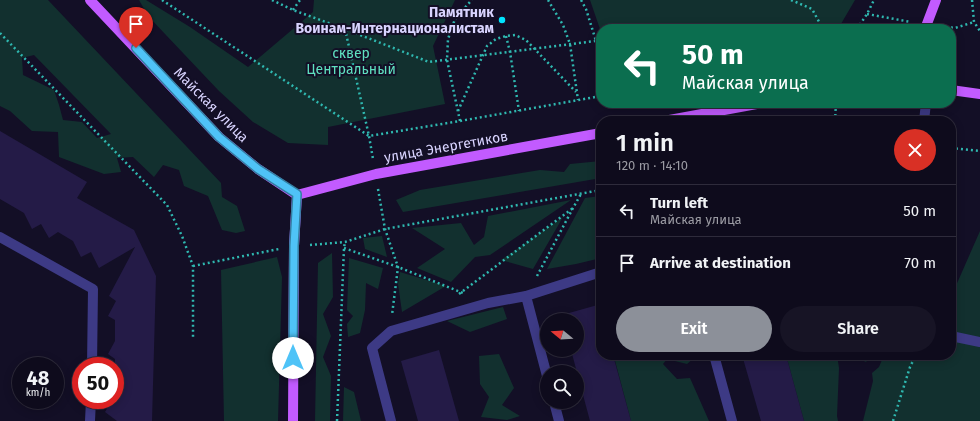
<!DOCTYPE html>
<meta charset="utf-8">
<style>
body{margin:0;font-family:"Fira Sans",sans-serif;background:#171425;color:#f1f3f6;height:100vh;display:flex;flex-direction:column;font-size:15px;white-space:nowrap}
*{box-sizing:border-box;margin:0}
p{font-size:13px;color:#9b9ba3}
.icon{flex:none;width:22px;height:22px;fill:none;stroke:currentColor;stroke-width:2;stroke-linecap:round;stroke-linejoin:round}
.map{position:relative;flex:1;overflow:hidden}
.details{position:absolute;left:596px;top:116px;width:360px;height:244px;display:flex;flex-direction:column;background:#0e0b1c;border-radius:16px;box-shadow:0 2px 10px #0003,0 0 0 1px #2e2b3b}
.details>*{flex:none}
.banner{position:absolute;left:596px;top:24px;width:360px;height:84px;border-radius:16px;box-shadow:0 2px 10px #0003,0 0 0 1px #2e2b3b;background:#0b6e4f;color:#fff;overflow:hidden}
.needle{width:26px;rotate:288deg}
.controls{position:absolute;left:540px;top:313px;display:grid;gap:8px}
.controls a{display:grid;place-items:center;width:44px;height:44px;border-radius:50%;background:#0e0b1c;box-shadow:0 2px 10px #0003,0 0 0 1px #2e2b3b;font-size:20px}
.speed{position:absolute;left:12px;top:357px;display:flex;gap:8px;font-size:20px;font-weight:700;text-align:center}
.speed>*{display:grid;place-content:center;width:52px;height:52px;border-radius:50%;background:#0e0b1c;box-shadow:0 2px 10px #0003,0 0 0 1px #2e2b3b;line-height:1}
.speed small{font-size:10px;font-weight:400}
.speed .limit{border:6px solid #d22;background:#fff;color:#111}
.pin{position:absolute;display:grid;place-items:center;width:34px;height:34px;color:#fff;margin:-41px -17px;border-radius:50% 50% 50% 0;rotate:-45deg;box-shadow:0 0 4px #0007}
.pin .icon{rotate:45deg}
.me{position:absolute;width:44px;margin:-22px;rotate:0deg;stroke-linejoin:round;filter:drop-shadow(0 0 3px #0008)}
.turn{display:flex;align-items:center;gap:14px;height:84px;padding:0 20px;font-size:18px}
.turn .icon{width:52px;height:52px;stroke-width:2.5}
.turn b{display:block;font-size:28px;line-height:34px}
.round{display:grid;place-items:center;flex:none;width:42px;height:42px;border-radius:21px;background:#171425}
.head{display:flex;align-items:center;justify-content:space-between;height:68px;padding:0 20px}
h1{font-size:24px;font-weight:600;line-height:30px}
.primary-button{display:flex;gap:8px;margin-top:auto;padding:8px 20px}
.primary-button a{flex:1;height:46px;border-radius:24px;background:#8c9099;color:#fff;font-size:16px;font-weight:600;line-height:46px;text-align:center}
.primary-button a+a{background:#171425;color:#f1f3f6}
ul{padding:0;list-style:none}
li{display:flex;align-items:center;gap:12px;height:52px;padding:0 20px;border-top:1px solid #2e2b3b}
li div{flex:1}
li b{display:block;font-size:15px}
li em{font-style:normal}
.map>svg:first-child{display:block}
.green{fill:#12302f;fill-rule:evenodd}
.building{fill:#241b47}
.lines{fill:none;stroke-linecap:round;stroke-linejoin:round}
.path{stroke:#2fb8b0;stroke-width:2.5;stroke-dasharray:2 3;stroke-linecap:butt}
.minor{stroke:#3d3a85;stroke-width:10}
.major{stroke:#c25bff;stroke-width:10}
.route-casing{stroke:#337fa1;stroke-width:10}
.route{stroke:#4fc3f7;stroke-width:7}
.poi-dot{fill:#00e5ff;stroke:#130f26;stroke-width:1.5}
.labels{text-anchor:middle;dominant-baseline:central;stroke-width:4;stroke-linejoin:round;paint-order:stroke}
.poi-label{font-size:14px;font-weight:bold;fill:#d9d4ff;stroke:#130f26;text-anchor:end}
.park-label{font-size:14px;fill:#5fe0c0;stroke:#130f26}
.street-label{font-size:14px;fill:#d9d4ff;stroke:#130f26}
</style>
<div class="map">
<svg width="980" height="421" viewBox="0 0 980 421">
<rect width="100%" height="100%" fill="#130f26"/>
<path class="green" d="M0,0H48L221,183L222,197L237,206L245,231L236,233L222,230L208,196L184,186L179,170L163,165L154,177L133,157L117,158L121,172L104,174L59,157L58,132L32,131L10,111L0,106ZM34,55L111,134L97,138L82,122L63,120L59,105L54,90L23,75L22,58Z
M139,0H146L190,27L248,67L313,12L314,0H455L433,46L445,104L328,127V145L288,143L253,122L219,91L148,16Z
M590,0H855L838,29H601V32Z
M601,161V178L403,212L396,200L420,190L540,170L564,172L570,164Z
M601,196V258L576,264L547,269L585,198Z
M571,200L490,255L475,257L451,282L417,268L445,249L412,228L461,223L474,245L484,237L488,216Z
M563,217L533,269L501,260Z
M980,231V421H863L873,381L872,373L879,367L884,355H951V297Z
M382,236L387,257L365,249L363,238Z
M332,253L333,297L323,314L331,336L323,357L331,376L330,421H315L318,263Z
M277,257L282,277L278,421H224L221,270Z
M349,258L383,268L378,289L366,283L365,310L360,333L348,337L347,324L353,316L347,310Z
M400,272L446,286L402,312L398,284Z
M503,307L507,319L470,332L447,321Z
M499,354L514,388L502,405L520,416L507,420L481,417L489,397L480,384L479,356Z
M615,355H694V358L687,364L667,359L663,364L677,379L690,378L709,421H631L614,357Z
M786,355H837L839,368L837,416L838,421H804Z
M851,355H871L866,362Z
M344,387L354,392L361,421H343Z"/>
<path class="building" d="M0,131L87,182L77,198L134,230L156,276L152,421H117L105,412L112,400H115V359L108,354L115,341V320L108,316L116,301L109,296L135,247L99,268L91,252L81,257L73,241L58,232L49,238L41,224L32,229L24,213L0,199Z
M601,304V355H613L631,421H590L571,350H577V320H563L562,315Z
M439,350L459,421H418L401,361Z
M742,355H786L804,421H761Z"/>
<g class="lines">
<path class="path" d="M162,0L369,136L460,121L601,96
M272,0L293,10L345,29L429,62L595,41
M548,0L563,25L570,44L578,100
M581,0L586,9L601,57
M791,0L812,9L823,29
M972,0L974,22L980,31
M293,10L300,0
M867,14L911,22
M941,26L955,28L974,22
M345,29L369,136L373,159
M857,29L867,14L874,0
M0,33L167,205L182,236L193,266V337
M506,36L510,52L519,111
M458,111L487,46L496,39L506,36L515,35L526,40L576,92
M460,121L447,60L448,39L455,19L470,2L472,0
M835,121L836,103
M951,148L980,151
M378,189L385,229L398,267L392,315
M310,245L345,242L385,229L601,190
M344,248L398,267L463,293
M193,266L279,249
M537,276L573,208L581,194
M459,294L573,208
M337,421L344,248L345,242
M893,421L910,367L916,355"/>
<path class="minor" d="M924,121L926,103
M0,237L93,289L92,366
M526,296L547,376
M951,336L980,342
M714,355L732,421
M554,402L559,421
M90,421L91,400
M391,421L372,348L391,331L488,303L526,296L601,272"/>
<path class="major" d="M90,0L219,137L258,169L297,195
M925,29L936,0
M951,90L980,94
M664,121L762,103
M297,195L376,174L601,133
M293,421L294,246L297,195"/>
</g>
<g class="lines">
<g class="route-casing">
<path id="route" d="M136,48L219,137L258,169L297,194L294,246L293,358"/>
</g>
<use href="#route" class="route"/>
</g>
<circle class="poi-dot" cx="502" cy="20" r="4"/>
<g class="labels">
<g class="poi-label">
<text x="494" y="12">Памятник<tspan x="494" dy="16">Воинам-Интернационалистам</tspan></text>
</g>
<g class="park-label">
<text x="351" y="53">сквер<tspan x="351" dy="16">Центральный</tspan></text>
</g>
<g class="street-label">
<text transform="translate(211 105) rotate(45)">Майская улица</text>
<text transform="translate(446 147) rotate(-10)">улица Энергетиков</text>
</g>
</g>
</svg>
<div class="controls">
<a><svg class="needle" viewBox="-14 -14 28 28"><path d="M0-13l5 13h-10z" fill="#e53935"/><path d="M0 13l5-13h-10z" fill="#9b9ba3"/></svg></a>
<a><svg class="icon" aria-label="search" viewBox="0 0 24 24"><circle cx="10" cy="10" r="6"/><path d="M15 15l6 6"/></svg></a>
</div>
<div class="speed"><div>48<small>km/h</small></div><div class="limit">50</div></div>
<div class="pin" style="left:136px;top:48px;background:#d93025"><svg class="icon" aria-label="arrive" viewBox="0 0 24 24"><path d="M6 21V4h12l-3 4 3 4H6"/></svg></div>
<svg class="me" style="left:293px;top:358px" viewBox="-20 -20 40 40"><circle r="19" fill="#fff"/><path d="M0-13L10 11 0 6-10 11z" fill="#4fc3f7"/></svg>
<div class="banner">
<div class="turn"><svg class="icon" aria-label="left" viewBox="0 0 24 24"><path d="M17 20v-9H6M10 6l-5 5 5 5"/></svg><div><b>50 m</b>Майская улица</div></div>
</div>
<section class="details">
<div class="head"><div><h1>1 min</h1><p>120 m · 14:10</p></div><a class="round" style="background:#d93025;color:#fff"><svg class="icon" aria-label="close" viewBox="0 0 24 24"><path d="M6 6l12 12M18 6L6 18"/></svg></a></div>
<ul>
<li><svg class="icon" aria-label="left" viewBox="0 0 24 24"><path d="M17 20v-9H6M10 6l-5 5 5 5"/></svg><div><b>Turn left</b><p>Майская улица</p></div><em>50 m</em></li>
<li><svg class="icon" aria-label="arrive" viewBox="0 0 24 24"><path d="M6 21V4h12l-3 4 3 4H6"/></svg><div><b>Arrive at destination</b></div><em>70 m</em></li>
</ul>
<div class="primary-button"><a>Exit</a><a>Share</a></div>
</section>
</div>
